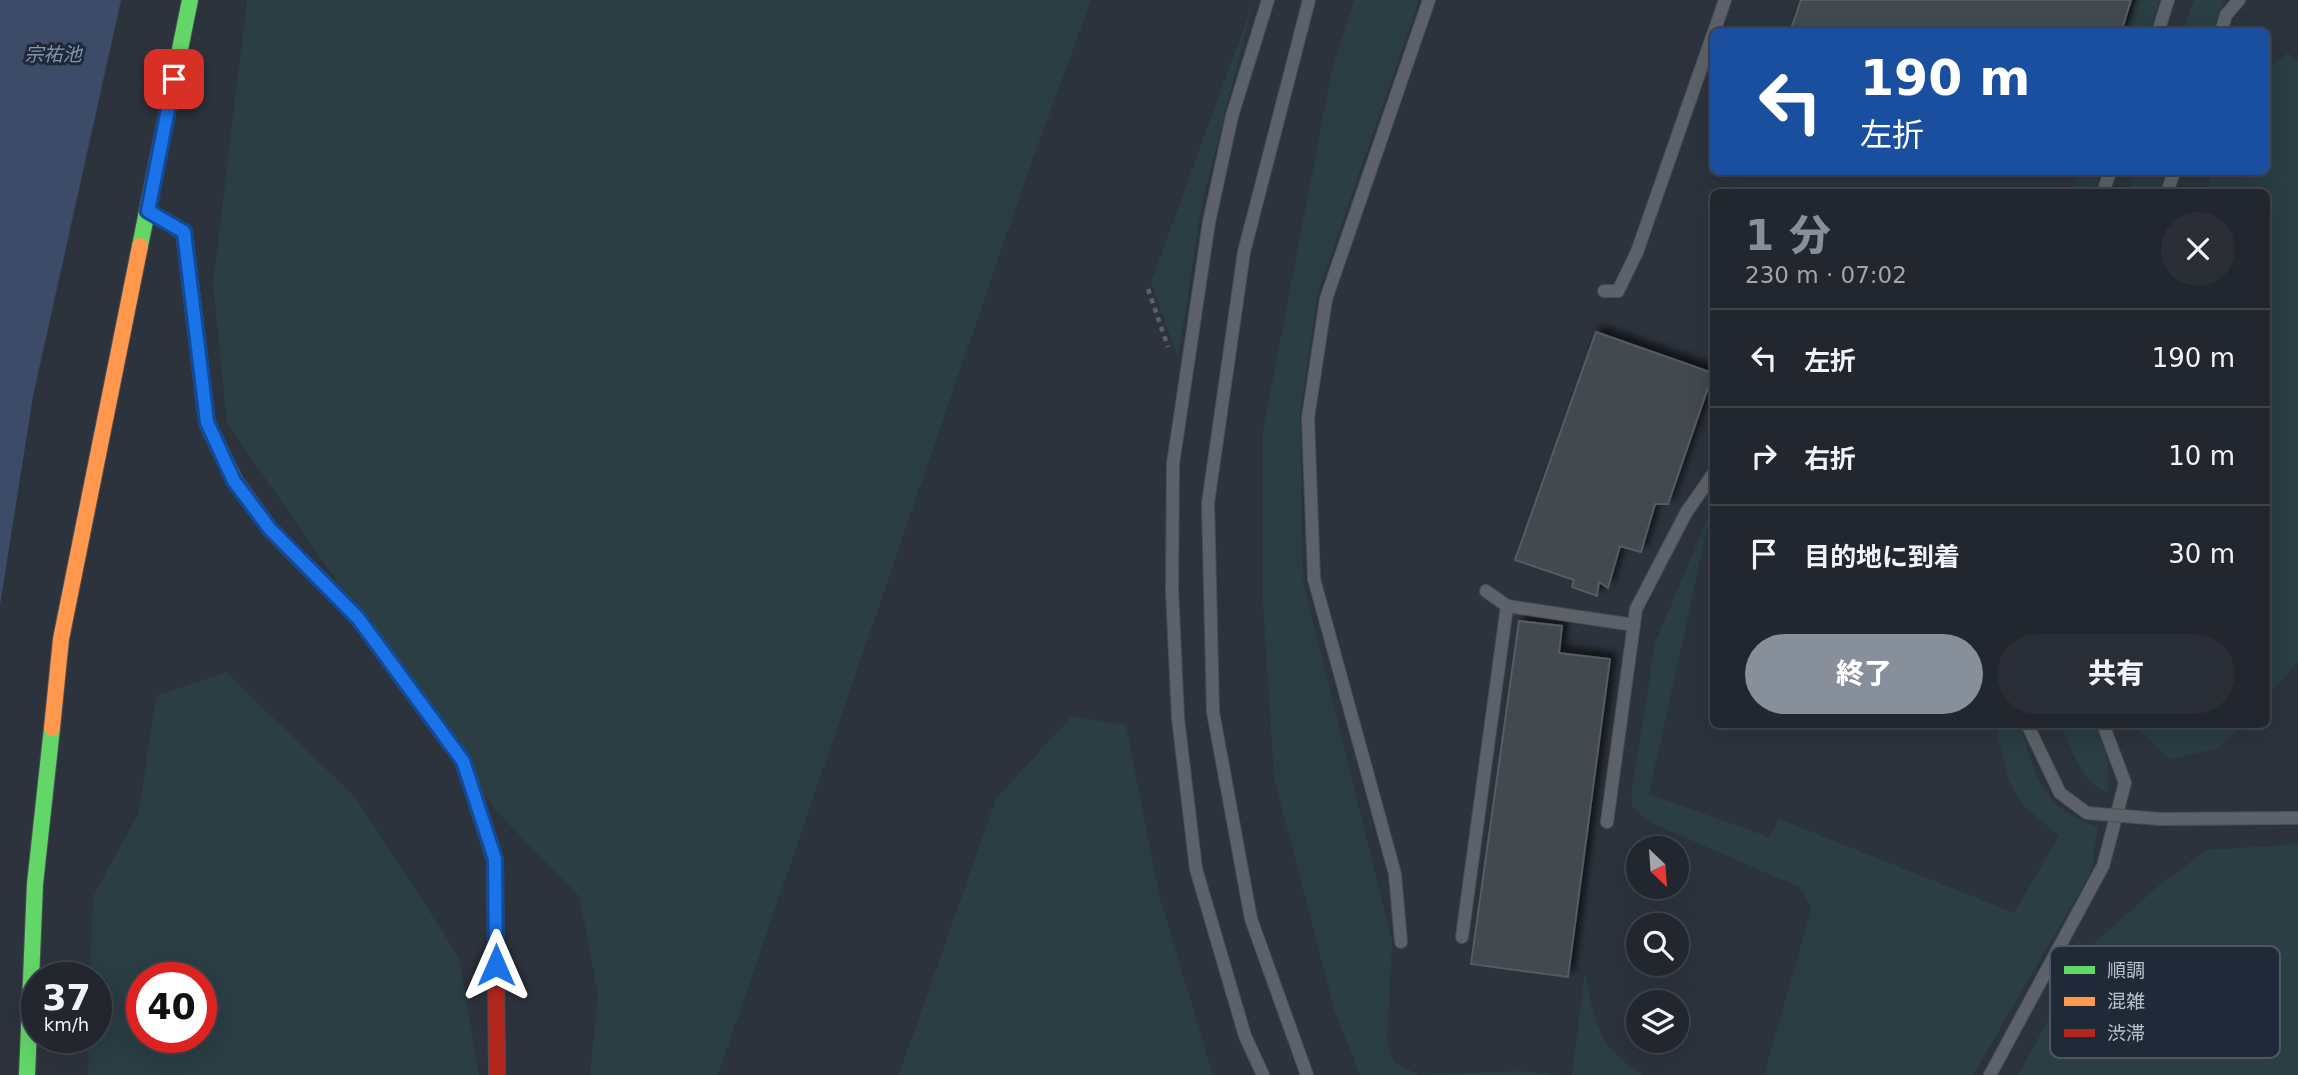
<!DOCTYPE html>
<html lang="ja">
<meta charset="utf-8">
<style>
body{margin:0;font-family:"DejaVu Sans","Noto Sans JP",sans-serif;background:#2a2e36;color:#f1f3f6;height:100vh;display:flex;flex-direction:column;font-size:26px;white-space:nowrap}
*{box-sizing:border-box;margin:0}
p{font-size:23px;color:#a2a5aa}
.icon{flex:none;width:38px;height:38px;fill:none;stroke:currentColor;stroke-width:2;stroke-linecap:round;stroke-linejoin:round}
.map{position:relative;flex:1;overflow:hidden}
.panel{position:absolute;left:1710px;top:189px;width:560px;height:539px;display:flex;flex-direction:column;background:#22262e;border-radius:10px;box-shadow:0 7px 28px #0002,0 0 0 2px #3f434a}
.panel>*{flex:none}
.guide{position:absolute;left:1710px;top:28px;width:560px;height:147px;border-radius:10px;box-shadow:0 7px 28px #0002,0 0 0 2px #3f434a;background:#1a4fa0;color:#fff;overflow:hidden}
.needle{width:46px;rotate:155deg}
.fabs{position:absolute;left:1626px;top:836px;display:grid;gap:14px}
.fabs a{display:grid;place-items:center;width:63px;height:63px;border-radius:50%;background:#22262e;box-shadow:0 7px 28px #0002,0 0 0 2px #3f434a;font-size:35px}
.speed{position:absolute;left:21px;top:962px;display:flex;gap:14px;font-size:35px;font-weight:700;text-align:center}
.speed>*{display:grid;place-content:center;width:91px;height:91px;border-radius:50%;background:#22262e;box-shadow:0 7px 28px #0002,0 0 0 2px #3f434a;line-height:1}
.speed small{font-size:18px;font-weight:400}
.speed .limit{border:10px solid #d22;background:#fff;color:#111}
.pin{position:absolute;display:grid;place-items:center;width:60px;height:60px;color:#fff;margin:-30px;border-radius:14px;box-shadow:0 4px 10px #0006}
.me{position:absolute;width:77px;margin:-38px;rotate:0deg;stroke-linejoin:round;filter:drop-shadow(0 0 5px #0008)}
.turn{display:flex;align-items:center;gap:24px;height:147px;padding:0 35px;font-size:32px}
.turn .icon{width:91px;height:91px;stroke-width:2.5}
.turn b{display:block;font-size:49px;line-height:60px}
.round{display:grid;place-items:center;flex:none;width:74px;height:74px;border-radius:37px;background:#2a2e36}
.overview{display:flex;align-items:center;justify-content:space-between;height:119px;padding:0 35px}
h1{font-size:42px;font-weight:800;line-height:52px;color:#878f9a}
.cta{display:flex;gap:14px;margin-top:auto;padding:14px 35px}
.cta a{flex:1;height:80px;border-radius:42px;background:#878f9a;color:#fff;font-size:28px;font-weight:800;line-height:80px;text-align:center}
.cta a+a{background:#2a2e36;color:#f1f3f6}
ul{padding:0;list-style:none}
li{display:flex;align-items:center;gap:21px;height:98px;padding:0 35px;border-top:2px solid #3f434a}
li div{flex:1}
li b{display:block;font-size:26px}
li em{font-style:normal}
.map>svg:first-child{display:block}
.green{fill:#2a3e43;fill-rule:evenodd}
.water{fill:#3c4c68}
.building{fill:#434850;stroke:#555b64;stroke-width:2;filter:url(#shadow)}
.lines{fill:none;stroke-linecap:round;stroke-linejoin:round}
.lane-casing{stroke:#494e55;stroke-width:14}
.fast-casing{stroke:#494e55;stroke-width:18}
.slow-casing{stroke:#494e55;stroke-width:18}
.jam-casing{stroke:#494e55;stroke-width:18}
.path{stroke:#5b6166;stroke-width:4.5;stroke-dasharray:5 5;stroke-linecap:butt}
.lane{stroke:#5d626a;stroke-width:12}
.fast{stroke:#63d668;stroke-width:16}
.slow{stroke:#ff974d;stroke-width:16}
.jam{stroke:#b3261e;stroke-width:16}
.lane-bridge-casing{stroke:#494e55;stroke-width:14;stroke-linecap:butt}
.lane-bridge{stroke:#5d626a;stroke-width:12}
.route-casing{stroke:#114b97;stroke-width:18}
.route{stroke:#1a73e8;stroke-width:12}
.labels{text-anchor:middle;dominant-baseline:central;stroke-width:6;stroke-linejoin:round;paint-order:stroke}
.water-label{font-size:19px;font-style:italic;fill:#8095b3;stroke:#202938}
.key{fill:#202938;stroke:#4e5664;stroke-width:2}
.key-label{font-size:19px;fill:#b8c0cc}
</style>
<div class="map">
<svg width="2298" height="1075" viewBox="0 0 2298 1075">
<defs>
<filter id="shadow"><feDropShadow dx="6" dy="-6" stdDeviation="3.5" flood-color="#0009"/></filter>
</defs>
<rect width="100%" height="100%" fill="#2d333d"/>
<path class="green" d="M247,0H1091L1028,172L718,1075H590L598,994L579,896L496,811L227,423L213,284Z
M1254,0L1202,203L1178,357L1151,283Z
M1354,0H1419L1318,292L1300,413L1303,581L1392,941L1387,1042L1394,1062L1418,1075L1520,1071L1556,1075H1360L1334,1009L1274,776L1263,602V431L1332,70Z
M2136,0H2160L2149,31H2125Z
M2194,0H2224L2213,31H2183Z
M2288,53L2298,62V662L2266,697V192H2206L2214,172H2266V70Z
M2078,172H2100L2093,192H2071Z
M2135,172H2165L2158,192H2128Z
M1711,511L1649,794L1769,837L1779,819L2014,913L2059,836L2022,804L2009,781L1995,725H2020C2037,780 2039,805 2098,827L2091,872L1973,1075H1764L1812,907L1799,887L1649,822L1633,807L1631,797L1655,643Z
M226,672L355,797L459,957L479,1075H88L89,1038H96V978H90L93,897L139,812L156,696ZM142,978H201V1038H142Z
M1072,716L1126,725L1159,895L1213,1075H899L996,799Z
M2061,725H2097C2106,748 2110,768 2108,793C2079,781 2073,752 2061,725Z
M2135,725H2241L2221,747L2169,760Z
M2298,844V1075H2018L2088,949L2164,881L2208,850Z
M1585,973C1596,1024 1596,1045 1643,1075H1572Z"/>
<path class="water" d="M0,0H121L33,396L0,605Z"/>
<path class="building" d="M1801,0H2131L2121,32H1790Z
M1596,332L1713,373L1668,504H1655L1641,552L1620,546L1608,588L1599,582L1597,596L1572,587L1574,580L1515,560Z
M1519,621L1562,626L1559,653L1610,659L1568,977L1471,964Z"/>
<g class="lines">
<g class="lane-casing">
<path id="lane" d="M1714,32L1725,0
M2158,32L2168,0
M2221,32L2226,15L2239,0
M2103,192L2110,172
M2167,192L2174,172
M1604,291H1618L1637,252L1713,34
M1486,591L1507,606L1634,625
M2027,724L2060,793L2087,813
M2160,819L2298,818
M1607,822L1636,609L1686,513L1713,474
M1462,937L1507,606
M1401,942L1395,874L1314,579L1308,418L1326,299L1429,0
M1263,1075L1245,1036L1196,869L1178,718L1172,590L1173,464L1209,222L1232,116L1268,0
M1307,1075L1251,919L1213,712L1208,503L1244,252L1309,0
M1990,1075L2103,866L2125,783L2103,724"/>
</g>
<g class="fast-casing">
<path id="fast" d="M148,211L184,232L207,423L235,481L270,529L358,618L463,761L473,791
M140,246L190,0
M27,1075L35,884L52,728"/>
</g>
<g class="slow-casing">
<path id="slow" d="M52,728L61,639L140,246"/>
</g>
<g class="jam-casing">
<path id="jam" d="M473,791L495,860L497,1075"/>
</g>
<path class="path" d="M1148,289L1168,347"/>
<use href="#lane" class="lane"/>
<use href="#fast" class="fast"/>
<use href="#slow" class="slow"/>
<use href="#jam" class="jam"/>
<g class="lane-bridge-casing">
<path id="lane-bridge" d="M2087,813L2160,819"/>
</g>
<use href="#lane-bridge" class="lane-bridge"/>
</g>
<g class="lines">
<g class="route-casing">
<path id="route" d="M174,79L148,211L184,232L207,422L234,481L270,529L358,618L463,761L495,859L496,965"/>
</g>
<use href="#route" class="route"/>
</g>
<g class="labels">
<g class="water-label">
<text x="53" y="54">宗祐池</text>
</g>
</g>
<rect x="2050" y="946" width="230" height="112" rx="10" class="key"/>
<rect x="2064" y="966" width="31" height="8" fill="#63d668"/>
<rect x="2064" y="997" width="31" height="9" fill="#ff974d"/>
<rect x="2064" y="1029" width="31" height="8" fill="#b3261e"/>
<g class="key-label">
<text x="2107" y="977">順調</text>
<text x="2107" y="1008">混雑</text>
<text x="2107" y="1040">渋滞</text>
</g>
</svg>
<div class="fabs">
<a><svg class="needle" viewBox="-14 -14 28 28"><path d="M0-13l5 13h-10z" fill="#e53935"/><path d="M0 13l5-13h-10z" fill="#a2a5aa"/></svg></a>
<a><svg class="icon" aria-label="search" viewBox="0 0 24 24"><circle cx="10" cy="10" r="6"/><path d="M15 15l6 6"/></svg></a>
<a><svg class="icon" aria-label="layers" viewBox="0 0 24 24"><path d="M12 4l9 5-9 5-9-5zM3 14l9 5 9-5"/></svg></a>
</div>
<div class="speed"><div>37<small>km/h</small></div><div class="limit">40</div></div>
<div class="pin" style="left:174px;top:79px;background:#d93025"><svg class="icon" aria-label="arrive" viewBox="0 0 24 24"><path d="M6 21V4h12l-3 4 3 4H6"/></svg></div>
<svg class="me" style="left:496px;top:965px" viewBox="-20 -20 40 40"><path d="M0-17L14 15 0 8-14 15z" fill="#1a73e8" stroke="#fff" stroke-width="4"/></svg>
<div class="guide">
<div class="turn"><svg class="icon" aria-label="left" viewBox="0 0 24 24"><path d="M17 20v-9H6M10 6l-5 5 5 5"/></svg><div><b>190 m</b>左折</div></div>
</div>
<section class="panel">
<div class="overview"><div><h1>1 分</h1><p>230 m · 07:02</p></div><a class="round"><svg class="icon" aria-label="close" viewBox="0 0 24 24"><path d="M6 6l12 12M18 6L6 18"/></svg></a></div>
<ul>
<li><svg class="icon" aria-label="left" viewBox="0 0 24 24"><path d="M17 20v-9H6M10 6l-5 5 5 5"/></svg><div><b>左折</b></div><em>190 m</em></li>
<li><svg class="icon" aria-label="right" viewBox="0 0 24 24"><path d="M7 20v-9h11M14 6l5 5-5 5"/></svg><div><b>右折</b></div><em>10 m</em></li>
<li><svg class="icon" aria-label="arrive" viewBox="0 0 24 24"><path d="M6 21V4h12l-3 4 3 4H6"/></svg><div><b>目的地に到着</b></div><em>30 m</em></li>
</ul>
<div class="cta"><a>終了</a><a>共有</a></div>
</section>
</div>
